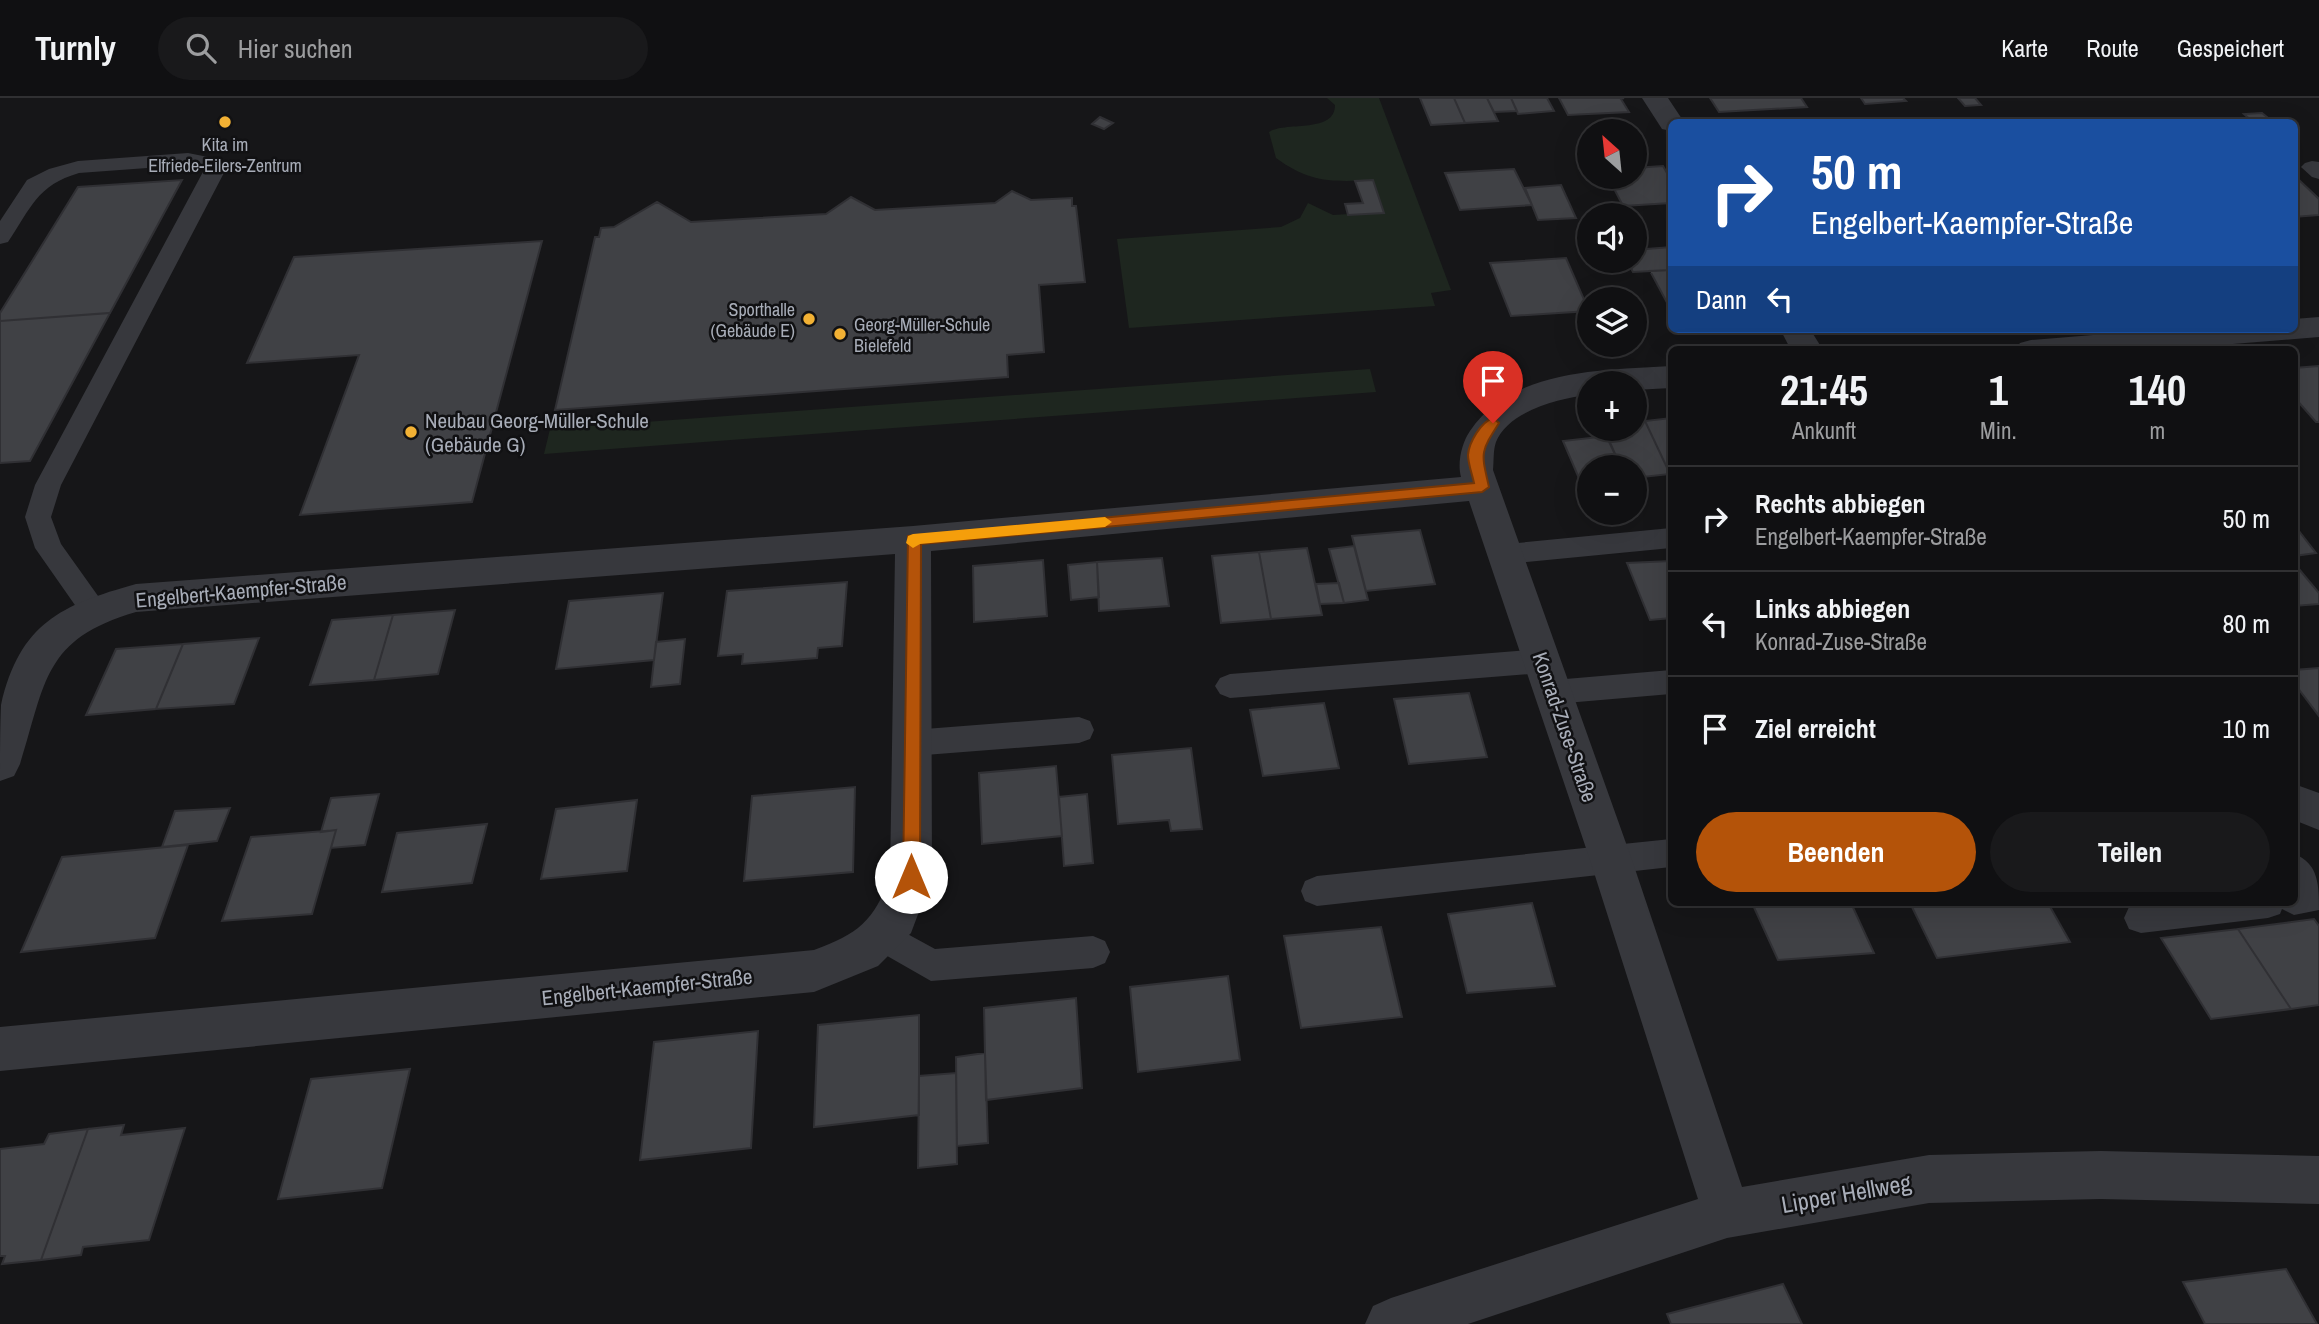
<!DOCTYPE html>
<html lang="de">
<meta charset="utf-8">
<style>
body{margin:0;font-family:"Archivo Narrow",sans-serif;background:#19191b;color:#f1f3f6;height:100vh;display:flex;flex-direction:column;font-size:26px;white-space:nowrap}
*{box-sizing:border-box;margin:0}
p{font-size:23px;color:#9c9d9f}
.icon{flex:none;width:38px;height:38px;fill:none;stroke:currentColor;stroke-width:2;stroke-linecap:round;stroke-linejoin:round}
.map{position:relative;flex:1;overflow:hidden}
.sheet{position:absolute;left:1668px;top:248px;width:630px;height:560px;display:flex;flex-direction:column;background:#101012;border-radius:10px;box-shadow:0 7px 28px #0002,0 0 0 2px #303032}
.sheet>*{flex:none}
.top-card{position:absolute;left:1668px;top:21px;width:630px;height:214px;border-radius:10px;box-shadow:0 7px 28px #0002,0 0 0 2px #303032;background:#1a4fa0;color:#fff;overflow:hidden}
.needle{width:46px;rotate:333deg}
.controls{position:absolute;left:1577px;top:21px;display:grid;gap:14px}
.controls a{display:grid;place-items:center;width:70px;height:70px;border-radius:50%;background:#101012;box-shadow:0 7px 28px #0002,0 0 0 2px #303032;font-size:35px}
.pin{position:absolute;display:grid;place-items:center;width:60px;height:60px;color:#fff;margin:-72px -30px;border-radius:50% 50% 50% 0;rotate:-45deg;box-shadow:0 0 7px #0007}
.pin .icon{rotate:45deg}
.me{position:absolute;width:77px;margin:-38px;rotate:0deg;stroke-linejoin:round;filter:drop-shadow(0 0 5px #0008)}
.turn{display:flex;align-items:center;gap:24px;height:147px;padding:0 28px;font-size:32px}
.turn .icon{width:91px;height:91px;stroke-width:2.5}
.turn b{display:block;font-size:49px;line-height:60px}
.then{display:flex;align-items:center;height:66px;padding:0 28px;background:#0003;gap:14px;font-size:26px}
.eta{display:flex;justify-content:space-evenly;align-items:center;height:119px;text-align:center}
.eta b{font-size:42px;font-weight:700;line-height:49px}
.button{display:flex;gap:14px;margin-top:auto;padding:14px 28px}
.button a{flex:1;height:80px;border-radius:42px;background:#b45309;color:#fff;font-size:28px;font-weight:700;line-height:80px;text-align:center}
.button a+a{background:#19191b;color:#f1f3f6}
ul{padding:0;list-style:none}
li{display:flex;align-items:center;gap:21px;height:105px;padding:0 28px;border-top:2px solid #303032}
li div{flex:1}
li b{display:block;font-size:26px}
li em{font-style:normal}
header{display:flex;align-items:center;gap:42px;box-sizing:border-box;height:98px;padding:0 35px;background:#101012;border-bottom:2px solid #303032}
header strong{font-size:33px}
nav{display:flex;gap:38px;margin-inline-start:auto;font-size:24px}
.search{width:490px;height:63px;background:#19191b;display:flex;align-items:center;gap:18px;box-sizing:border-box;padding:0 24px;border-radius:38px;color:#9c9d9f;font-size:26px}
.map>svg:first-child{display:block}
.green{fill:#1e261f}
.building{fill:#404145;stroke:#303034;stroke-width:2}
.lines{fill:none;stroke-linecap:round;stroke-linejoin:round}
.service{fill:#37383d;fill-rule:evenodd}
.minor{fill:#37383d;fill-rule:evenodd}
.route{fill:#b45309;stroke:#753606;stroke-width:2}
.slow{fill:#f59e0b}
.poi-dot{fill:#f2b134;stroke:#111113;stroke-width:2.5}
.labels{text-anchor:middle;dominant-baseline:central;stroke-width:5;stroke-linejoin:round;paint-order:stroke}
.far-poi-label{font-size:18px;fill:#a8adb8;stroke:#111113}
.poi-label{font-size:21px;fill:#a8adb8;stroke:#111113;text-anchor:start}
.street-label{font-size:21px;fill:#a8adb8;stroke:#111113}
.near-street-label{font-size:24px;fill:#a8adb8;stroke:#111113}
</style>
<header>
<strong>Turnly</strong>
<div class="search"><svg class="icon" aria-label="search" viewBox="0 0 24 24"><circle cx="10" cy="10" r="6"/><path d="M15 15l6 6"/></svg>Hier suchen</div>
<nav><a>Karte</a><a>Route</a><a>Gespeichert</a></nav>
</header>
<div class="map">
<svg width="2319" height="1226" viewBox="0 0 2319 1226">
<rect width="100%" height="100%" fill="#161618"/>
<path class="green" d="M1327,0H1379L1451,192L1431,195L1435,208L1129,230L1117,141L1281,129L1300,120L1308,105L1333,117L1384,114L1373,82C1333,84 1310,85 1276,60L1269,34C1286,23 1335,36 1335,7Z
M1370,271L1376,294L544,356L550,331Z"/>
<path class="building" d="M1420,0H1454L1465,25L1431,27Z
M1454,0H1487L1498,23L1465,25Z
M1487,0H1511L1517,13L1494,14Z
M1511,0H1547L1554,13L1518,16Z
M1559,0H1624L1621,1L1629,14L1568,17Z
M1710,0H1801L1807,9L1719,14Z
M1861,0H1903L1906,3L1865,6Z
M1958,0H1975L1981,7L1965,8Z
M2262,15L2273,24H2253L2244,16Z
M1100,19L1113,25L1104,31L1092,26Z
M1663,68L1671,82V105L1623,108L1608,79H1634V70Z
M1514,71L1532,107L1460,112L1445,75Z
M2298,81L2319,101V117L2294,119V82Z
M182,82L110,215L0,223V215L78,89Z
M1373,82L1384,115L1348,117L1345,106L1363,105L1355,83Z
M1561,87L1576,120L1538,122L1525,90Z
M1012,93L1031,102L1072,100V108H1076L1085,184L1039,187L1044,254L1007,257L1008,279L555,312L595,139H599L601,130L614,129L657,104L691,124L826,116L851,99L875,112L995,105Z
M542,143L472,404L300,417L359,257L247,265L294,159Z
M1671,149V172L1633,174L1627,163H1634V152Z
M1566,160L1589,213L1511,218L1490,165Z
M1671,172V212L1650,173Z
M110,215L30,363L0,365V223Z
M2319,268V324H2316L2294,299V270Z
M1671,320V376H1670L1645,323Z
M1634,323H1645L1670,376L1634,380V369H1621L1603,331H1634Z
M1607,338L1621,369H1589V399H1587L1563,343Z
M2294,428H2295L2316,455L2294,458Z
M1420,432L1435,486L1366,493L1352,438Z
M1354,448L1368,502L1344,505L1329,451Z
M1307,450L1322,517L1271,521L1259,454Z
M1259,454L1271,521L1221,525L1212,458Z
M1162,460L1169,508L1099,513L1097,464Z
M1043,462L1047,518L974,524L973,468Z
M1671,463V520L1650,522L1627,465Z
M1097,464L1099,499L1071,502L1068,467Z
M2294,465L2319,495V506L2294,508Z
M847,484L842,548L818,550L817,560L742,566L743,556L718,558L727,493Z
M1339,485L1344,505L1320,506L1316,486Z
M663,495L654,562L556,571L569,503Z
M455,512L438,576L374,582L393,517Z
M393,517L374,582L310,587L332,522Z
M259,540L234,606L156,611L183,546Z
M685,541L680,586L651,589L656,544Z
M183,546L156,611L86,617L116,551Z
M2319,570V618L2294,585V572Z
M1469,595L1487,659L1409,666L1394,601Z
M1324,605L1339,670L1263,678L1250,612Z
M1191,650L1202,731L1171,733L1169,722L1118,726L1112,657Z
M1056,668L1062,738L982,746L979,675Z
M855,689L853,774L744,783L752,698Z
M379,696L365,747L331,750L336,732L321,734L331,700Z
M1087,696L1093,765L1064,768L1059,699Z
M637,702L627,773L541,781L556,711Z
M230,710L217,743L162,749L175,713Z
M487,726L472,785L382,794L397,735Z
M336,732L312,816L222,823L251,739Z
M188,747L155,840L21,854L62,759Z
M1532,805L1555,888L1467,895L1448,816Z
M1752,805H1851L1874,855L1778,862Z
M1910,805H2048L2070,844L1937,860Z
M2314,821L2319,828V907L2291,911L2238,831Z
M1381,829L1402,919L1301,930L1284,838Z
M2238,831L2291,911L2211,921L2161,840Z
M1228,878L1240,962L1138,974L1130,889Z
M1076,900L1082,990L986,1002L984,910Z
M919,917V1017L814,1029L818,927Z
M758,933L751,1050L640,1062L654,944Z
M985,955L988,1045L957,1048L956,959Z
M410,971L382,1090L278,1101L311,981Z
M956,975L957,1066L918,1070L919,978Z
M124,1027L121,1037L185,1030L149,1142L83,1149L81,1157L41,1162L88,1031Z
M88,1031L41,1162L2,1166L5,1158H0V1051L44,1046L49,1036Z
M2286,1171L2317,1226H2205L2183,1184Z
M1783,1186L1802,1226H1671L1667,1216Z"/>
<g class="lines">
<path class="service" d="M188,55L213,60L226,71L61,387L51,419L61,446L108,512L104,520L94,523L84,520L35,450L25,419L35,387L204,72L188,67L79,75C37,87 31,110 8,144L0,146V123L27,82L49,71L78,63Z
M2312,63L2319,64V81L2312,79L2301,69L2305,65Z
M1671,430V450L1507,466L1497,463L1493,456L1497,449L1507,446Z
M1543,551L1553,555L1557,563L1553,571L1543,575L1230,600L1220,596L1215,588L1220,580L1230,576Z
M1671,572V596L1554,606L1544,603L1539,594L1544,585L1554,582Z
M1079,619L1090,623L1094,632L1090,641L1079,645L912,658L901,654L897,645L901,636L912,632Z
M1671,741V769L1317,808L1305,803L1301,793L1305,783L1317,778Z
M2294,756C2319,765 2319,788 2319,812L2294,817L2282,811L2280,816L2268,820L2141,835L2129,831L2124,820L2129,809L2140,805H2294Z
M880,821L935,851L1093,838L1105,843L1110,854L1105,865L1093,870L931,883L868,847L863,836L868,825Z"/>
<path class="minor" d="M1642,0H1668L1684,24H1671V33L1662,31Z
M2319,219V239L2159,252H2015L2020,245L2031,242L2166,231H2294V221Z
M1780,231H1810L1823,252H1791Z
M1671,268V290L1634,292V285H1589V297C1560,300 1508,313 1496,344C1493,352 1494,363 1493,372L1632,762L1742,1089L1929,1057L2101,1053L2319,1058V1106L2101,1101L1929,1105L1727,1140L1468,1226H1365L1373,1208L1391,1200L1698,1101L1590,762L1469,403L931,453L932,779L911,835L878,868L814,894L0,973V929L814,852C858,836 874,823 890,779L895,456L136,514C43,541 46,584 20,666L14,678L0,683C0,659 0,630 1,607C20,525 61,507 136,486L913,428L1461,379C1457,365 1462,344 1470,333C1511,271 1604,272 1671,268Z
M2294,686L2319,695V732L2294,722Z"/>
</g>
<path class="route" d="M1493,320L1499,325C1480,355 1481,354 1489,389L1482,394L921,446L920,779L917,785L911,787L905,785L903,779L908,438L1474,385C1472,376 1468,365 1468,357C1469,344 1481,324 1493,320Z"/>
<path class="slow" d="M1105,419L1112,424L1105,429L920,446L913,450L906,445L908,438L913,436Z"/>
<g class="poi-dot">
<circle cx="225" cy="24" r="7"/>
<circle cx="809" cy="221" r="7"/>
<circle cx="840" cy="236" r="7"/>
<circle cx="411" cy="334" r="7"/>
</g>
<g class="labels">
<g class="far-poi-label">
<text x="225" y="46">Kita im<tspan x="225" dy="21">Elfriede-Eilers-Zentrum</tspan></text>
<text x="795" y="211" text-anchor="end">Sporthalle<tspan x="795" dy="21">(Gebäude E)</tspan></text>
<text x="854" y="226" text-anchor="start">Georg-Müller-Schule<tspan x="854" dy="21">Bielefeld</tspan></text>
</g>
<g class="poi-label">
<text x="425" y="322">Neubau Georg-Müller-Schule<tspan x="425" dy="24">(Gebäude G)</tspan></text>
</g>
<g class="street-label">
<text transform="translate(241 493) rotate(-5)">Engelbert-Kaempfer-Straße</text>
<text transform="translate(1565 629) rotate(71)">Konrad-Zuse-Straße</text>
<text transform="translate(647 889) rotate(-6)">Engelbert-Kaempfer-Straße</text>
</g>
<g class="near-street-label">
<text transform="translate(1846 1095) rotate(-10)">Lipper Hellweg</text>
</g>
</g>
</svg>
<div class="controls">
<a><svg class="needle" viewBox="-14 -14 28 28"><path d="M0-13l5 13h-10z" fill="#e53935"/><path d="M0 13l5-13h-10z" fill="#9c9d9f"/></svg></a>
<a><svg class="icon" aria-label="sound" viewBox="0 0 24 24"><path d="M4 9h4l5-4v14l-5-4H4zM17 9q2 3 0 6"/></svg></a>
<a><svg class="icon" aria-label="layers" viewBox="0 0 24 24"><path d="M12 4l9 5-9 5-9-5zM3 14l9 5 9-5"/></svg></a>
<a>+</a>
<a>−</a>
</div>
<div class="pin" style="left:1493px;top:325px;background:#d93025"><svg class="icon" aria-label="arrive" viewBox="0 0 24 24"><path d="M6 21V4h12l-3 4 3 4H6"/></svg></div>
<svg class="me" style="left:911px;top:779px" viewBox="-20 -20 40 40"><circle r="19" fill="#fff"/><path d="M0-13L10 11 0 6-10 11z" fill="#b45309"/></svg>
<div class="top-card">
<div class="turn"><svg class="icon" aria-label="right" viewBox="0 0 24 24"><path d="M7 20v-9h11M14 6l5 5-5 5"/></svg><div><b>50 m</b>Engelbert-Kaempfer-Straße</div></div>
<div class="then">Dann<svg class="icon" aria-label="left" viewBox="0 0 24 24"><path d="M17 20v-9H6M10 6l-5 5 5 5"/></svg></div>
</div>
<section class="sheet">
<div class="eta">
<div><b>21:45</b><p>Ankunft</p></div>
<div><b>1</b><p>Min.</p></div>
<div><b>140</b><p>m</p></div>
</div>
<ul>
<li><svg class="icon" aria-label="right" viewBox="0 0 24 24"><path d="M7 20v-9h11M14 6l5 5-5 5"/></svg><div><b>Rechts abbiegen</b><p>Engelbert-Kaempfer-Straße</p></div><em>50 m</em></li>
<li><svg class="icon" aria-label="left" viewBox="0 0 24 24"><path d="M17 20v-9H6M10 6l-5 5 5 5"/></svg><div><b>Links abbiegen</b><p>Konrad-Zuse-Straße</p></div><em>80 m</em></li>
<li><svg class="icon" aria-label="arrive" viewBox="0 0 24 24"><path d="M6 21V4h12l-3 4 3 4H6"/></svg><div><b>Ziel erreicht</b></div><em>10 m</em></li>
</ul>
<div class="button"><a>Beenden</a><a>Teilen</a></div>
</section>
</div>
